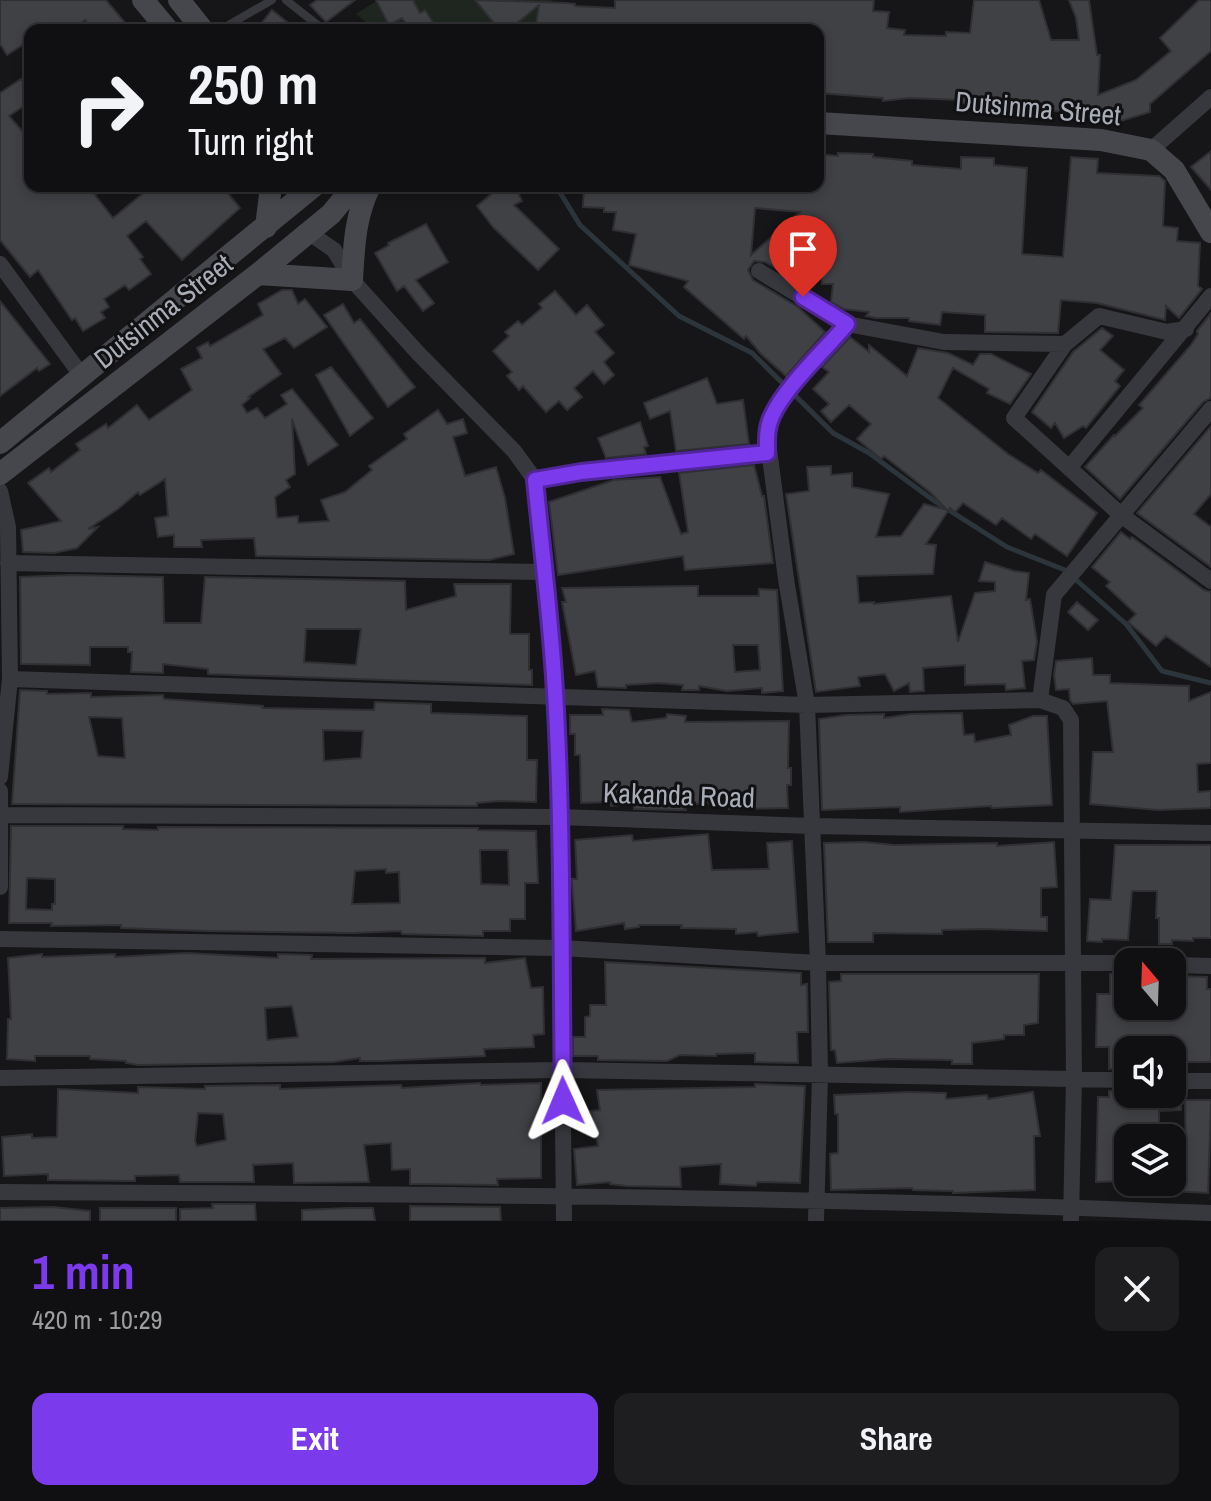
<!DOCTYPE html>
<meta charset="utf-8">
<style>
body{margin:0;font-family:"Archivo Narrow",sans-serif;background:#1e1e20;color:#f1f3f6;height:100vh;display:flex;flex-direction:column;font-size:30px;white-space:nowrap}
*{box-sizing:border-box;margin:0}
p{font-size:26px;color:#9c9d9f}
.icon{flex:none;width:44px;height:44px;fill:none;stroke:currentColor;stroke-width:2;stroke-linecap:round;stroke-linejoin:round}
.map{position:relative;height:1221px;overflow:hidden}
.details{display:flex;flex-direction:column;background:#101012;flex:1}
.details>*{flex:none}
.hud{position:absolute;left:24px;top:24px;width:800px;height:168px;border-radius:16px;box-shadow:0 4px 12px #0003,0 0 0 2px #303032;background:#101012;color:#f1f3f6;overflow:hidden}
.needle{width:52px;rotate:341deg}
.controls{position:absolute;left:1114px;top:948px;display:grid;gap:16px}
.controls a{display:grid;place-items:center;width:72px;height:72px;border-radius:16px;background:#101012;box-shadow:0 4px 12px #0003,0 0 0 2px #303032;font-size:40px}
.pin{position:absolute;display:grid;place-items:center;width:68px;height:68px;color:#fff;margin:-82px -34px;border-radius:50% 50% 50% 0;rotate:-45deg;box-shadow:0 0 8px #0007}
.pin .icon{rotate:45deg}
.me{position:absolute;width:88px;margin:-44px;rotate:359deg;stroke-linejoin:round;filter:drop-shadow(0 0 6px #0008)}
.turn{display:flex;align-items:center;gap:28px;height:168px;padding:0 32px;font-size:36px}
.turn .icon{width:104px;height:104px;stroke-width:2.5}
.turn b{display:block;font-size:56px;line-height:68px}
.round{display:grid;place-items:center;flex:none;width:84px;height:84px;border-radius:16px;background:#1e1e20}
.overview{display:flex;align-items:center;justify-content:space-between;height:136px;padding:0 32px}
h1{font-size:48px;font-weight:700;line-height:60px;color:#7c3aed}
.button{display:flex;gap:16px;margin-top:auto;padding:16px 32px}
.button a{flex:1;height:92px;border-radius:16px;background:#7c3aed;color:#fff;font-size:32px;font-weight:700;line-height:92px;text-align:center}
.button a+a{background:#1e1e20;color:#f1f3f6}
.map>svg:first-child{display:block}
.green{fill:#1e261f}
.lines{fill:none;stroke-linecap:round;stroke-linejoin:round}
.stream{stroke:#2c353c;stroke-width:5}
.building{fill:#404145;stroke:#303034;stroke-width:2;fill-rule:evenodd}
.lane{stroke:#37383d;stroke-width:8}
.street{stroke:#37383d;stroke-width:16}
.secondary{stroke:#45474d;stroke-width:22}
.route-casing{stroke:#51269a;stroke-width:20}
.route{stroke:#7c3aed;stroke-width:14}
.labels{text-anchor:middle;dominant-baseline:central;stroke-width:6;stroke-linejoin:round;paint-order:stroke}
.street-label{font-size:28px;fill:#a8adb8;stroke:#111113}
</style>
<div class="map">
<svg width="1211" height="1221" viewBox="0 0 1211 1221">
<rect width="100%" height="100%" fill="#161618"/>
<path class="green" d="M378,0H552L539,30H375L356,14Z"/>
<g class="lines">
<path class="stream" d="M556,186L580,225L679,316L752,353L833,433L869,453L933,500L1007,547L1065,570L1126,624L1162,671L1211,683"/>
</g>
<path class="building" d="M0,0H106L131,30H93L85,20L72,30H30V40L7,55L0,44Z
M317,0H355L326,22L310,5Z
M376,0H413L420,13L425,10L438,30H410L402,18L389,25Z
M475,0L566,3L575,4V6L615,8V0H874L873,11L889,12L887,28L905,30L904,35L946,36V32L970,33L974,0H1039L1051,40H1079L1076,18L1069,0H1089L1097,55H1100L1098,95L1136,80L1171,51L1160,38L1199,0H1211V51L1150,104V112L1111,124L1108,114L1037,110L1038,106L1000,108V105L960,103V100L909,98L883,101V98L818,93V30H553V27L536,25L539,5L509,30H500Z
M272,10L297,30H256Z
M21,79L30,93V102L9,116L30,140V186H107L95,195L113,218L152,186H181L187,193L196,186H222L240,208L182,260L146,221L127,236L143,257L140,259L151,274L129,290L125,285L104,299L109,307L101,312L105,318L83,331L75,318L72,320L38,270L30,277L0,240V93Z
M1211,151V190L1191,167Z
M838,153L873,154V157L912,161V165L961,169V157L994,158V165L1027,168L1022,254L1063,257L1071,157L1098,159L1097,173L1159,176L1165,181L1163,226L1178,228L1177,241L1200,243L1198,286L1202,289L1179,318L1166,306L1165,320L1097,303L1061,300L1058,333L985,332V315L942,312L940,325L909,321V318H876L866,316L869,312L844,309L831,302L833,284H822L821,257L796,280L765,262L754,261L748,270L753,280L798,307L825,332L786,376L761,354L746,336L744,339L684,287L688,281L629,265L636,234L613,230L616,212H604V208L583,207L584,186H818V154L838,156ZM755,208L800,212L751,255Z
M501,186H515L522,201L514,205L559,249L538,270L493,227L477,206Z
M426,224L448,262L416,280L434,303L423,311L404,286L397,291L375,253L389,245L388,243Z
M282,290H292L298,304L305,299L327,327L294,348L285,338L263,349L281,374L248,397L250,398L242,405L247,413L257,408L265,418L287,404L281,395L292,389L338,445L308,465L292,419L295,474L286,480L290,487L275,497L277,518L298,516V523L329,521L321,500L345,492L372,470L369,466L407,439L404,434L438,410L447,424L463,419L467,433L453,437L465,476L496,467L505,498L514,554L489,560L256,556L254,538L201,540L202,547H174V535L158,537L155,518L168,516L165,479L140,495L138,492L118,509L88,529L98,527L77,548L54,553L23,552L21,530L61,521L28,483L49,468L51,472L80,450L76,444L106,424L108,428L137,405L149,420L192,390L181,369L202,358L197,348L208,342L210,346L263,315L258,304Z
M555,291L576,315L587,305L604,325L595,332L614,353L604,362L614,375L604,384L593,371L574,388L582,397L567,410L559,401L546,412L523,386L519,390L507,376L512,372L493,351L509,336L505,332L518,321L522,325L542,308L539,304Z
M0,301L50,364L39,371L37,368L0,396Z
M343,304L354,323L360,319L415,387L388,407L324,315Z
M1211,313V398L1203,402L1120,499L1085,467L1114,435L1115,436L1143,408L1139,405L1191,345L1198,334L1197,331Z
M1102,328L1113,336L1100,350L1124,370L1115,381L1120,386L1086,428L1083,426L1064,438L1055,423L1051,428L1032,412L1073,352Z
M850,337L869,352V345L907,376L918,348L948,353L973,365L980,354H991L1031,374L1010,404L987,393L989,389L953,368L938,398L1008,454L1038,473L1041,470L1097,513L1067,556L1035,534L1031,539L1002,518L996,525L963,503L955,512L950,508L926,544L936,545L933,574L857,576L859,603L874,602V604L951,596L958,642L975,593L995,591V582L979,581L985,562L1014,571L1029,573L1026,600L1030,599L1037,642L1034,660L1022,661L1025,688L1006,690L1005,684L965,685V665L923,668L924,691L910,692L909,683L894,691L885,674L858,677L860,686L816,692L786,494L809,491L807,467L831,466V475L852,473V487L889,494L876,537L901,536L924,504L947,510L931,493L884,456L881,459L857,439L871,424L849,405L831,422L821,411L829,404L813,389L829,372L822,367Z
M331,367L373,418L350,436L316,375Z
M707,378L717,404L743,400L749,444L676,451L670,411L650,419L644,403Z
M640,422L648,446L644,447L646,454L606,458L598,438Z
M1211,426V494L1194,514L1211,527V567L1137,513Z
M754,465L762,496H764L773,563L685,570L683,556L558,575L549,502L614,480L660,477L681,534L688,532L679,473Z
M1121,532L1130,539L1132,537L1204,590L1211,592V667L1166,636L1156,646L1128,622L1136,614L1106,586L1110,582L1092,567Z
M72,575L163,577L164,623H201L205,577L405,581L406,610L456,596L454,584H511L510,634H529V670H532V685L208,674V669L163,664V673L131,672L132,652H128V647H90V665L21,664L20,577ZM306,629H361L356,665L304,662Z
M690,586H698V596H759V589L777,590L783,691L762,693V688L727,691L699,686V690H682L683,685L658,683L626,685V688L598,687L595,671L576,675L562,602H566L562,588ZM733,645H758L760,670L735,672Z
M1077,602L1098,620L1088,630L1068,612Z
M1092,658L1093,675H1110V683L1189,686V701L1211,692V763L1197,764L1198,792L1211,791V808L1158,810L1090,804L1093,752H1113L1107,701L1073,704L1070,700L1069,689L1056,690L1054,675L1056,661Z
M20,690L47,691V694L91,693V697L163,695L164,699L263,706L262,708L374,710L375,702L431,704V713L527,716V760H537L536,802L500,801L477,803V806L12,804ZM89,717L122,718L125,758L98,756ZM323,730L363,731L361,758L324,761Z
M602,709L629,710L632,722L666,718L667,714L686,716L685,722L789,721L788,768H791V785H787L788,808L729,809V803L686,804V810H677L634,809V804L611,806L610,802L581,803L580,755H575V734H570V715H603Z
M962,713L964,735L974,734L975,742L1011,735L1009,725L1033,716H1047L1052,805L992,808L991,806L900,812V807L822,810L819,719L846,715L884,714V718L911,714Z
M11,826H123V829L158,830V827L478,828V830L536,831L538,883H525V919H510V931H483V936L402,934L401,931L352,933L208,931L121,928V925L51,926L52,923H9ZM480,850H508L509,885L481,884ZM386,869V873L399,872L400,903L352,904L355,871ZM27,878L55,879V904H52V910L26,909Z
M708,834L712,870L769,869L767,843L792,841L798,932L758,936L757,932L736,934V929L681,928L682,925H639V927L625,929L624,923L576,931L572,883V879H577L575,840L632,835L633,841Z
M864,842L894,845L997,843V846L1054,842L1057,887L1041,888V917H1047V931L982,929L942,930V934L873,933V942H828L824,843Z
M1115,845H1211V938H1193V941L1172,940V944H1159V918H1156L1157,891H1132L1128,940L1102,939V942L1087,941L1090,899L1111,900Z
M187,953L278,958V954L312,955L311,959L485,958V963L525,958L531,988L543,987L544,1034L533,1035L534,1047L484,1049L485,1056L381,1061H360V1058L334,1062L138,1065L126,1063V1061L90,1059V1056H35V1061L7,1059L8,1019H11L8,958L42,954V957L115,954V957ZM292,1006L298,1037L267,1040L265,1008Z
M605,962L801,973V985L807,984L808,1032H797L798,1063L755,1062V1053L716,1054V1056L680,1055L667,1061L598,1060V1056H573V1037H585V1017L590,1016V1005H606Z
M841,974H1039L1038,1023L1024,1025V1035H1004V1039L972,1043V1064H952V1060L887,1059L837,1063L835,1050H831L829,982L841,981Z
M1110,974H1123V1006H1172V976L1207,977V989H1211V1062H1172V1050H1128V1069H1109V1047H1096L1097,994H1110Z
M480,1083L481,1085L541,1083V1178L497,1179L498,1185L410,1184V1169L392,1170L391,1143L364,1145L369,1182L294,1183L293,1163L253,1165L254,1182H180L179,1175L135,1176V1181L48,1180V1174L4,1176L2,1137L32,1134V1138L57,1137L58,1089L138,1093V1087L205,1089V1086L280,1085V1089L401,1085L402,1088ZM198,1113L223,1114L226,1140L197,1146L195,1141Z
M755,1084L805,1086L800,1183L757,1182L756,1186L720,1184L721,1164L680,1167L681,1187L627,1186L610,1184V1182L577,1185L574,1149L598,1146L591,1111L600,1110L597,1090L755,1087Z
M1109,1091H1128V1096L1181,1095V1110L1159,1111V1138H1128V1181L1096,1182L1098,1097H1109Z
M909,1092L946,1093V1099L987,1095L988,1099L1033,1092L1040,1136H1034L1035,1190L953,1193V1191L913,1190L912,1188L831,1190L830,1154L838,1153V1114H835L834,1095Z
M1185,1100H1211L1208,1193L1172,1191V1151H1186Z
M212,1204H255L256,1221H180V1209L213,1208Z
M410,1206L500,1207L501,1221H410Z
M53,1207L90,1211V1221H0V1208Z
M100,1208H176V1221H100Z
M349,1208H373L375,1221H302V1210Z"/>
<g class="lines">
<path class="lane" d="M286,0L324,30
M220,30L272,0"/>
<path class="street" d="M1151,150L1211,97
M308,232L334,250L352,280L418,353L514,451L535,480L548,592L555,696L560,817L564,1221
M0,264L82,376
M759,271L847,324L944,342L1065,344
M1186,329L1167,332L1099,316L1065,344L1014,418L1121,515L1211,581
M1069,468L1211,296
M535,480L581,472L767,453
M0,491L8,527L10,679L0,777
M8,563L545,572
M10,679L807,705L1040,700L1063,708L1071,720L1074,1079L1071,1221
M1040,700L1054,595L1211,409
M0,791V887
M2,815L560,817L811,826L1211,833
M0,939L561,948L818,963H1128
M1172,965L1211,966
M0,1078L562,1070L1128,1080
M1172,1081H1211
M0,1192C404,1194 808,1196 1211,1213
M816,1221L820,1075L818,963L807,705L786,579L767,434C778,391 818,357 847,324"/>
<path class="secondary" d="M143,0L168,30
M179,0L203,30
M818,123L1101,140L1151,150L1174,170L1211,232
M266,227L271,186
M258,274L352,280C354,246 355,216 370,186
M0,443L314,186
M0,474L258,274L331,214L354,186"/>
</g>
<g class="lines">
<g class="route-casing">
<path id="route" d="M563,1101C561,965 563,828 555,692C551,621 542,551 535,480L581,472L767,453C767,441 766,428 772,416C785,387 825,350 847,324L803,297"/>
</g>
<use href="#route" class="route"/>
</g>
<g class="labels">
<g class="street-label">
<text transform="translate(1038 108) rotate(5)">Dutsinma Street</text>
<text transform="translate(163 311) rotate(-38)">Dutsinma Street</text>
<text transform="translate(679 795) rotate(2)">Kakanda Road</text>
</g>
</g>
</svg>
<div class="controls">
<a><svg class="needle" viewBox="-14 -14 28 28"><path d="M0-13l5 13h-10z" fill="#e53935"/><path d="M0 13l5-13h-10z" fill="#9c9d9f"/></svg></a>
<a><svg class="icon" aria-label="sound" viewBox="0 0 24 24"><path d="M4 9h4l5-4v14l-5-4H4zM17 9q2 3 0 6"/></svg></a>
<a><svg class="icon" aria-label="layers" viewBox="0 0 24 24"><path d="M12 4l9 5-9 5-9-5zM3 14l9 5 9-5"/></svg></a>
</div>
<div class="pin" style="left:803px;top:297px;background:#d93025"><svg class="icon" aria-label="arrive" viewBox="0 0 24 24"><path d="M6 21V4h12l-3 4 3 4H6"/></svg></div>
<svg class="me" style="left:563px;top:1101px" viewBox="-20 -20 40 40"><path d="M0-17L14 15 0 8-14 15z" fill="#7c3aed" stroke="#fff" stroke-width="4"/></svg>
<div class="hud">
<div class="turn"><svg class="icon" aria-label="right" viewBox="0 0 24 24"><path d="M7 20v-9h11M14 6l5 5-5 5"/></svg><div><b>250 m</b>Turn right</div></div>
</div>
</div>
<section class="details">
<div class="overview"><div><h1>1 min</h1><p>420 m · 10:29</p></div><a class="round"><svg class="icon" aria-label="close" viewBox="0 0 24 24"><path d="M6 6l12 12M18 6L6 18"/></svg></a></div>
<div class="button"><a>Exit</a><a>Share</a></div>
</section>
